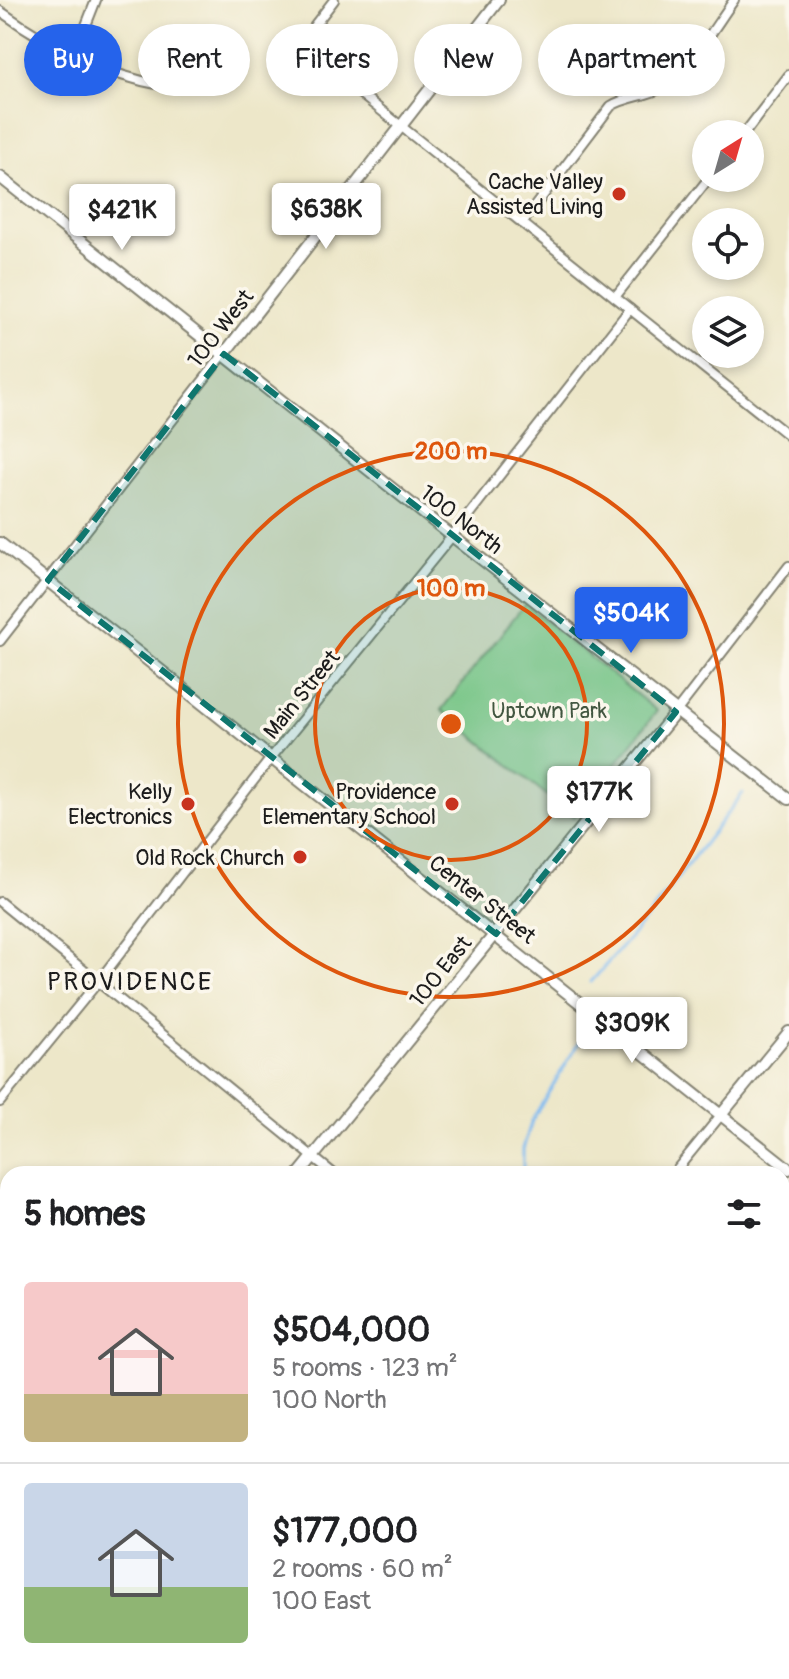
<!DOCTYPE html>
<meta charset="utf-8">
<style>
:root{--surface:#fff;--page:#f6f6f6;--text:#202124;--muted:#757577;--line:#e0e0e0;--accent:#2563eb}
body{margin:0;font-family:Pangolin,sans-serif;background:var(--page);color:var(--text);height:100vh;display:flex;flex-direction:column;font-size:30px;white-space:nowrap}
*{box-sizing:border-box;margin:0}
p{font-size:26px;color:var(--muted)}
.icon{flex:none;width:44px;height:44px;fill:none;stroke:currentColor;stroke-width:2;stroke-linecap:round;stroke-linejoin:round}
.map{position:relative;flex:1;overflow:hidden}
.sheet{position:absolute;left:0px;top:1166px;width:790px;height:514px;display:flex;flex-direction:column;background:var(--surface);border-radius:24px 24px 0 0;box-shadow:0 4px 12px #0003}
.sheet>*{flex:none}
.guide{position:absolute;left:24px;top:24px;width:742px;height:72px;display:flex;gap:16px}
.needle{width:52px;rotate:37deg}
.fabs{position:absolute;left:692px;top:120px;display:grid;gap:16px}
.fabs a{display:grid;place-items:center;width:72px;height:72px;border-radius:50%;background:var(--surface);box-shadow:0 4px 12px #0003;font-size:40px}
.price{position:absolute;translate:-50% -68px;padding:0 18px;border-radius:8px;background:#fff;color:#222;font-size:26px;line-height:52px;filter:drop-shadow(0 2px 4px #0008)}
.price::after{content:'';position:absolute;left:50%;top:48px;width:24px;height:18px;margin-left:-12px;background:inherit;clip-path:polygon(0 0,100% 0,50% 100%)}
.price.selected{background:var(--accent);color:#fff}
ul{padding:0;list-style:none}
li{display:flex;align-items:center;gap:24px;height:200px;padding:0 24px}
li+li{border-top:2px solid var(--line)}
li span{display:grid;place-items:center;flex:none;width:224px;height:160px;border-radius:8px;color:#555}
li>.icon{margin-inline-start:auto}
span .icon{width:96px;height:96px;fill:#fffc;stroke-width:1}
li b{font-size:34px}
h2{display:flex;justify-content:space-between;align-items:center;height:96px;padding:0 24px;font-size:34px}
.pill{padding:0 28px;border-radius:36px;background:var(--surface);box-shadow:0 4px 12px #0003;font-size:28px;line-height:72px}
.pill.selected{background:var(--accent);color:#fff}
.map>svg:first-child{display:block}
</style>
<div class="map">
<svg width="789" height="1679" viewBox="0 0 789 1679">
<defs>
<pattern id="forest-firs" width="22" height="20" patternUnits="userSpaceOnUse" patternTransform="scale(2)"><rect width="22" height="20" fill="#7cbc7e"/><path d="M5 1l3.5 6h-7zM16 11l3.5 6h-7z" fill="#659866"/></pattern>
</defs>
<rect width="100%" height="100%" fill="#fbf7ec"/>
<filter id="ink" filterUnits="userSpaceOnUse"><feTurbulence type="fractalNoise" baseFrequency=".0125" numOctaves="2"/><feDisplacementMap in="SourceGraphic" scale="16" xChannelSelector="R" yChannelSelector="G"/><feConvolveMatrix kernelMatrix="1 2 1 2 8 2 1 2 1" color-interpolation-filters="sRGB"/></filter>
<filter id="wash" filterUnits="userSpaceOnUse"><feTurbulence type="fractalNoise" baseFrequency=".006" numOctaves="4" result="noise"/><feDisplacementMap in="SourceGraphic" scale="32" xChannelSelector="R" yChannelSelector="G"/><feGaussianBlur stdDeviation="1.8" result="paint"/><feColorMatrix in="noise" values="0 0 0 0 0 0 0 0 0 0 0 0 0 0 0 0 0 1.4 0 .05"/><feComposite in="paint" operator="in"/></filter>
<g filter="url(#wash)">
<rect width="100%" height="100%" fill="#ede7c9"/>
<g fill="url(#forest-firs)" stroke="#4c6c4d" stroke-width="2">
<path d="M8,1543V1647L0,1640V1544Z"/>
<path d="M32,1672H127L131,1678L30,1679Z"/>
</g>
<path fill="#9bdd94" stroke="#5c7c58" stroke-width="2" d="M525,604L657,711L574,817L441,710Z"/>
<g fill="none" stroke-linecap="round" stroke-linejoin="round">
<g stroke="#7fbbf1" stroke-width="3">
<path d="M591,982L646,919L743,793"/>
<path d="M523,1174V1149L532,1120L584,1034"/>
<path d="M0,1418L8,1421"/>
</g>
</g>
</g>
<g filter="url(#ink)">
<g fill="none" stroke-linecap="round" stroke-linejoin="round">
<g stroke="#848272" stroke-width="12">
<g id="minor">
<path d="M334,0L304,39L303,48L789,436"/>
<path d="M0,11C48,45 103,75 161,85"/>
<path d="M74,56L96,0"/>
<path d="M744,134L789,75"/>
<path d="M522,223L611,106C627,96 646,97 663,87C690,70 715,26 734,0"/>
<path d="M615,297L709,178"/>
<path d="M0,641L224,354"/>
<path d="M676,712L789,566"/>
<path d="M0,902L334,1174"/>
<path d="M0,1102L98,982L271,758L452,536L630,309"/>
<path d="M673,1174L721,1115"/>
<path d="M0,1282L8,1289"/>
<path d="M782,1484L789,1475"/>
<path d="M267,1679L271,1672"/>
<path d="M623,1679L629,1672"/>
</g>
</g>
<g stroke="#848272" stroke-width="14">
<g id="tertiary">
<path d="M0,177L452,536L789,799"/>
<path d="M224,354L499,0"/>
<path d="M0,543L789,1169"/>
<path d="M721,1115L789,1032"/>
<path d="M299,1174L676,712"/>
<path d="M0,1531L8,1522"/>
</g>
</g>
<use href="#minor" stroke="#fff" stroke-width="8"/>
<use href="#tertiary" stroke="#fff" stroke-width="10"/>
</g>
</g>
<path fill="#0f766e" fill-opacity="0.2" stroke="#0f766e" stroke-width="6" stroke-dasharray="16 10" stroke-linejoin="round" d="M224,354L676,712L496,934L48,580Z"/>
<g fill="none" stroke="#de560d" stroke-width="4">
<circle cx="451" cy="724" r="136"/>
<circle cx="451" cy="724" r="273"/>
</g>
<g fill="#c8321e" stroke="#fbf7ec" stroke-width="3">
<circle cx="619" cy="194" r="8"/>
<circle cx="188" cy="804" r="8"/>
<circle cx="452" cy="804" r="8"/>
<circle cx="300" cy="857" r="8"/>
</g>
<g text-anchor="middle" stroke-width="7" stroke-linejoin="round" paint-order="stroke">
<g font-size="22" fill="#1c1c1c" stroke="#fbf7ec" text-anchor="end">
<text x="603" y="189">Cache Valley<tspan x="603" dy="25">Assisted Living</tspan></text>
<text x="172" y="799">Kelly<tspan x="172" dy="25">Electronics</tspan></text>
<text x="436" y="799">Providence<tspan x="436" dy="25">Elementary School</tspan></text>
<text x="284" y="865">Old Rock Church</text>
</g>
<g font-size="22" fill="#1c1c1c" stroke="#fbf7ec">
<text transform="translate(220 328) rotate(-52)" y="8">100 West</text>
<text transform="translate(462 519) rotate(38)" y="8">100 North</text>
<text transform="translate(301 694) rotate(-51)" y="8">Main Street</text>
<text transform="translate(483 899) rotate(38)" y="8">Center Street</text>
<text transform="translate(440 971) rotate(-51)" y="8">100 East</text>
</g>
<g font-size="22" fill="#425640" stroke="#fbf7ec">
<text x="549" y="718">Uptown Park</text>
</g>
<g font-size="26" letter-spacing="2" fill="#1c1c1c" stroke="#fbf7ec">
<text x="130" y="990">PROVIDENCE</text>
</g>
</g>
<circle cx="451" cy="724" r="12" fill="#de560d" stroke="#fbf7ec" stroke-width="4"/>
<g font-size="24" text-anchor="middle" font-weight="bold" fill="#de560d" stroke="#fbf7ec" stroke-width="7" stroke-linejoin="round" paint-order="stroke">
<text x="451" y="459">200 m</text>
<text x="451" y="596">100 m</text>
</g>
</svg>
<div class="fabs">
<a><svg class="needle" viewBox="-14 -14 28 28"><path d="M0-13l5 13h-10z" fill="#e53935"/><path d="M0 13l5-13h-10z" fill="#757577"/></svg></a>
<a><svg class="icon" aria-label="locate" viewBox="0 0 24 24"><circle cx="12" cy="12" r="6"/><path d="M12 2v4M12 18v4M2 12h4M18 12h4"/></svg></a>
<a><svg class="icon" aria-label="layers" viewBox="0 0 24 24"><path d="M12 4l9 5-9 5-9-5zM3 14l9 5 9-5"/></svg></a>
</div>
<b class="price" style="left:326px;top:251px">$638K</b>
<b class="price" style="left:122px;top:252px">$421K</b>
<b class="price selected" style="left:631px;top:655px">$504K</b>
<b class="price" style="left:599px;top:834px">$177K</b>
<b class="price" style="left:632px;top:1065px">$309K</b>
<div class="guide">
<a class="pill selected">Buy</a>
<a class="pill">Rent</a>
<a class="pill">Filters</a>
<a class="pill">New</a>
<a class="pill">Apartment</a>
</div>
<section class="sheet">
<h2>5 homes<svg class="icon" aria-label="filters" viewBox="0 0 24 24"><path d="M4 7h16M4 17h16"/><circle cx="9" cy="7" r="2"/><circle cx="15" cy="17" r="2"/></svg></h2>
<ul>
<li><span style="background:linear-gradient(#f6c9c9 70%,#c2b280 0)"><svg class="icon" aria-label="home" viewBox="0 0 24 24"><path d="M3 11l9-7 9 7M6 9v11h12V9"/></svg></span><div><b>$504,000</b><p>5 rooms · 123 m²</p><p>100 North</p></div></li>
<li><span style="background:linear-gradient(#c9d6e8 65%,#8fb573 0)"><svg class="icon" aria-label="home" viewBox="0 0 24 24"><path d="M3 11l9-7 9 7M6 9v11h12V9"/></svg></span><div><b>$177,000</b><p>2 rooms · 60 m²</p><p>100 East</p></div></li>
</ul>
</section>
</div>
